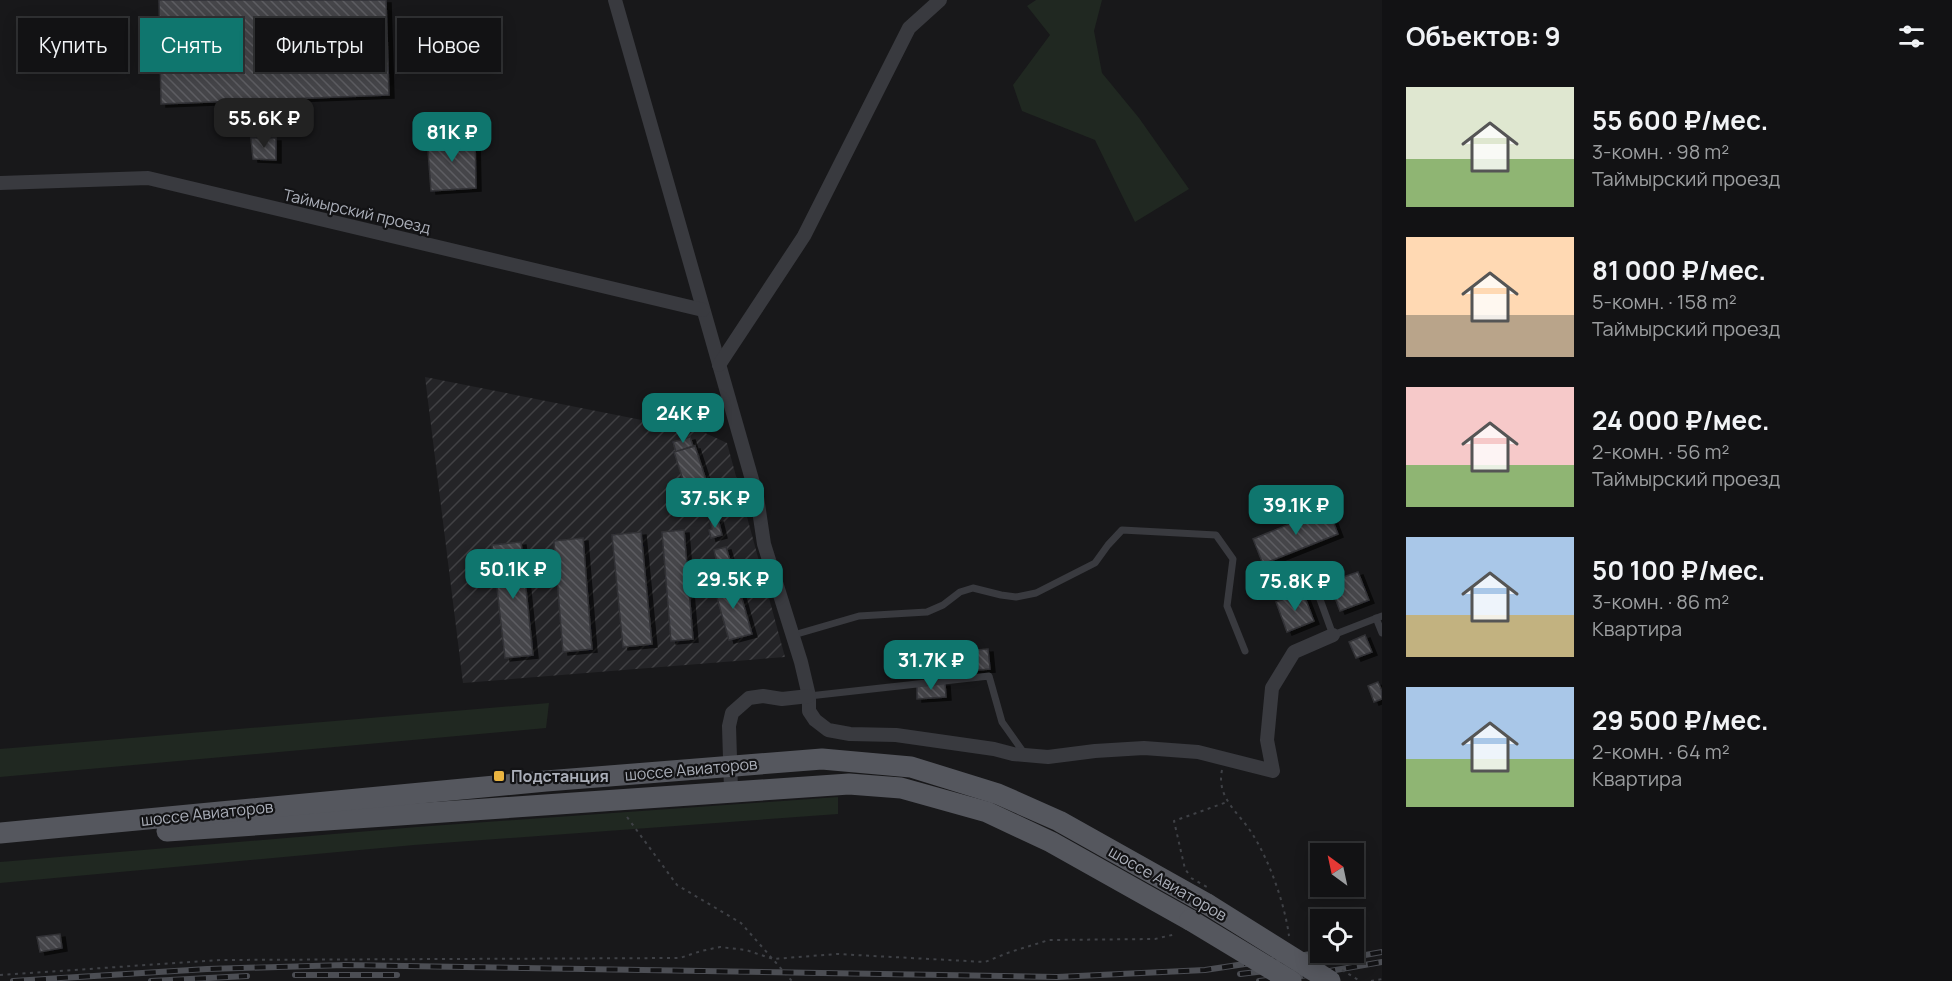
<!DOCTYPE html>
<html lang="ru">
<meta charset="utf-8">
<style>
:root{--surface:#121214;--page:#1b1b1d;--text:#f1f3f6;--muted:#9c9ea0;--line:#313234;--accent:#0f766e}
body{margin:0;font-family:Manrope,sans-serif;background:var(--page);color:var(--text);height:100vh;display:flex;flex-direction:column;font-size:22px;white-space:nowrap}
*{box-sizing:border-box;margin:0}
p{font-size:20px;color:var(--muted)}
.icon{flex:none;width:33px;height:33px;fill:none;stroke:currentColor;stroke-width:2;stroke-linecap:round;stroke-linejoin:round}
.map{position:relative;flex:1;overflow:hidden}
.details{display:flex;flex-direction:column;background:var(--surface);width:570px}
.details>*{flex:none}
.hud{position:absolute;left:18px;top:18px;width:570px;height:54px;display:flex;gap:12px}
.needle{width:39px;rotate:327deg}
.controls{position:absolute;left:1310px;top:843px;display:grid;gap:12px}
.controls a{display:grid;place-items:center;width:54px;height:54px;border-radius:0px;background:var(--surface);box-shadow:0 3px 15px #0003,0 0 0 2px var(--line);font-size:30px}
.price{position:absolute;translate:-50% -51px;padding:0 14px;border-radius:12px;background:var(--accent);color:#fff;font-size:20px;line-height:39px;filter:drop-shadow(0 2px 3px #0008)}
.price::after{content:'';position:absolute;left:50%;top:36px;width:18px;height:14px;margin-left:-9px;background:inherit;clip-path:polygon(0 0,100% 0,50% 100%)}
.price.on{background:#222;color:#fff}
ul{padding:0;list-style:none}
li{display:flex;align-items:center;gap:18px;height:150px;padding:0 24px}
li span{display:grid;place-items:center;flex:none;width:168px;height:120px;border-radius:0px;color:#555}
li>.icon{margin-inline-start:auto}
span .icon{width:72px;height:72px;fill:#fffc;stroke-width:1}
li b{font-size:26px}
h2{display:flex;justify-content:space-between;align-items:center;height:72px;padding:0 24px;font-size:26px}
.pill{padding:0 21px;border-radius:0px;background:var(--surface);box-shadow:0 3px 15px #0003,0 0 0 2px var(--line);font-size:21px;line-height:54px}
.pill.on{background:var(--accent);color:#fff}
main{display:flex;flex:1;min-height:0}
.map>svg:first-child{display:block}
</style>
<main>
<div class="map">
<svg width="1382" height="981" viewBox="0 0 1382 981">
<defs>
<pattern id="industrial-furrows" width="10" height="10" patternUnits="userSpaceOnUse" patternTransform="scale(1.5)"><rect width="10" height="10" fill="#242427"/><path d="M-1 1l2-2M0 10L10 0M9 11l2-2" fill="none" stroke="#414144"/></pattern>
<pattern id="building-back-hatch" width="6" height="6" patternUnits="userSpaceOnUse" patternTransform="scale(1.5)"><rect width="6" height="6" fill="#45454a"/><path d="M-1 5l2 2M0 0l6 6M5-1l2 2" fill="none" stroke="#5d5d62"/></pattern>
<filter id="shadow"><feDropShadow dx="5" dy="3" stdDeviation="0" flood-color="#0009"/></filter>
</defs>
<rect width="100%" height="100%" fill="#18181a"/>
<path fill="url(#industrial-furrows)" d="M425,377L677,427L690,426L727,443L785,657L463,683Z"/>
<g fill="#202821">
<path d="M1036,0H1102L1094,31L1102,73L1139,118L1189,189L1135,222L1095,140L1022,111L1013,85L1050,35L1027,6Z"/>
<path d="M549,703L546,728L0,777V749Z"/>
<path d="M838,797V814L414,845L0,883V862L417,827Z"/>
</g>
<g fill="url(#building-back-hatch)" stroke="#323236" stroke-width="1.5" filter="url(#shadow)">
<path d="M159,0H386L389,95L161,104Z"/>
<path d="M475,136L476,188L431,191L427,137Z"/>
<path d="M251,138H276V160L253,159Z"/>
<path d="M690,437L693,446L676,452L673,442Z"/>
<path d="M695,446L708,486L687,492L674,452Z"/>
<path d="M1328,508L1338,534L1263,564L1253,539Z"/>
<path d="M718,519L722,535L711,538L709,530L712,529L710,521Z"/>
<path d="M684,530L693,639L671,641L662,532Z"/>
<path d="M641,532L652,644L623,647L612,535Z"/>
<path d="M583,538L592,649L563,652L554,541Z"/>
<path d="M521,542L533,655L505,658L492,545Z"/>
<path d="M726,547L732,567L719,571L714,550Z"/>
<path d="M1358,572L1369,600L1340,611L1329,582Z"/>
<path d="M737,581L752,634L729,640L714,587Z"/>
<path d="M1303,592L1314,621L1287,632L1276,602Z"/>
<path d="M1365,635L1372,652L1356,658L1349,642Z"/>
<path d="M988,649L990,669L954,672L952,652Z"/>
<path d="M1378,682L1382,691V699L1374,702L1368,686Z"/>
<path d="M945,683L946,697L917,699V685Z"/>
<path d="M60,934L62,948L40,952L37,937Z"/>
</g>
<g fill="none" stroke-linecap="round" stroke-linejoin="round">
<g stroke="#3f4146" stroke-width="2" stroke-dasharray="3 4.5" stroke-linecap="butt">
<path d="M1222,770C1216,799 1240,813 1253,835C1270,862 1285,905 1289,936"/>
<path d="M627,817L677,885L741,923L792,981"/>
<path d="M1188,873L1185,869L1174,821L1227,802"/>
<path d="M0,975L220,960L680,958L701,951L720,947L746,950L773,959L837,954L985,962L1010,952L1049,940L1155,939L1176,934"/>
<path d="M1371,981L1382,979"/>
</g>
<g stroke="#393a3f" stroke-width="7">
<path d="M1310,572L1333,635L1382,616"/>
<path d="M1376,618L1382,633"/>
<path d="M797,634L859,616L927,612L943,605L960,592L973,588L1001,595L1016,597L1036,593L1095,563L1108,545L1122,530L1216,535L1233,559L1227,606L1245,651"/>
<path d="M809,696L989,676L1002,722L1024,753"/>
</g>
<g stroke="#393a3f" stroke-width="14">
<path d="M615,0L757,497L764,544L801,662L809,696V711L815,720L828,730L850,734L896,735L994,749L1013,754L1048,757L1095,751L1144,748L1198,752L1273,771L1267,740L1272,688L1294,652L1333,635"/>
<path d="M0,183L148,178L703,310"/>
<path d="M719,365L804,236L909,28L940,0"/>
<path d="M731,790L729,726L732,713L749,698L763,696L782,699L809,696"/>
</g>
<g stroke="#55575e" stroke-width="21">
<path d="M167,831L849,784L901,788L987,812L1051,842L1190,920"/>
<path d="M0,833L546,781L822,759L911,767L998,794L1059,821L1207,904"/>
</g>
<g stroke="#4c4e54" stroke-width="6">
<g id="rail">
<path d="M1240,974L1299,967L1382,952"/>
<path d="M295,975H397"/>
<path d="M13,981L207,969L345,965L1057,977L1205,970L1324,952"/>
<path d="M151,981L247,976"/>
<path d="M1259,981L1301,976L1382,962"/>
</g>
</g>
<use href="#rail" stroke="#131315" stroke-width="4" stroke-dasharray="11" stroke-linecap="butt"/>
<g stroke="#3f4146" stroke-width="2" stroke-dasharray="3 4.5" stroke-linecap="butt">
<path d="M1191,878L1207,887"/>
<path d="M1342,970L1360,981"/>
</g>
<g stroke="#55575e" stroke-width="21">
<path d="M1207,904L1330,981"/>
<path d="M1190,920L1291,981"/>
</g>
</g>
<rect fill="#eab440" stroke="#131315" stroke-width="2" x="493" y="770" width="12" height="12" rx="3"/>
<g text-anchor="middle" stroke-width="4.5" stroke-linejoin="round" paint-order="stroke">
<g font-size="16" fill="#abafb9" stroke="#131315">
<text transform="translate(357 211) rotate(13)" y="6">Таймырский проезд</text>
<text transform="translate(691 769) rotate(-5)" y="6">шоссе Авиаторов</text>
<text transform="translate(207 813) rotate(-6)" y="6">шоссе Авиаторов</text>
<text transform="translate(1168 883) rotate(30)" y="6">шоссе Авиаторов</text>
</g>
<g font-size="16" font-weight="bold" fill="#abafb9" stroke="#131315" text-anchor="start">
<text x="511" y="782">Подстанция</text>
</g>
</g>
</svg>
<div class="controls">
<a><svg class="needle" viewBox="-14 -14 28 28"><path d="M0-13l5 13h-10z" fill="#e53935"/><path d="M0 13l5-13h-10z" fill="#9c9ea0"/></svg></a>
<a><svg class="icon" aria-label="locate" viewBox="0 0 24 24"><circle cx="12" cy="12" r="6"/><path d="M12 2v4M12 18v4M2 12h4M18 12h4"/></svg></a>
</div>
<b class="price on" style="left:264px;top:149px">55.6K ₽</b>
<b class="price" style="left:452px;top:163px">81K ₽</b>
<b class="price" style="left:683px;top:444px">24K ₽</b>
<b class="price" style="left:715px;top:529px">37.5K ₽</b>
<b class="price" style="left:1296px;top:536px">39.1K ₽</b>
<b class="price" style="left:513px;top:600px">50.1K ₽</b>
<b class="price" style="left:733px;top:610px">29.5K ₽</b>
<b class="price" style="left:1295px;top:612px">75.8K ₽</b>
<b class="price" style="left:931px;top:691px">31.7K ₽</b>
<div class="hud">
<a class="pill">Купить</a>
<a class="pill on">Снять</a>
<a class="pill">Фильтры</a>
<a class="pill">Новое</a>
</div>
</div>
<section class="details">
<h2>Объектов: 9<svg class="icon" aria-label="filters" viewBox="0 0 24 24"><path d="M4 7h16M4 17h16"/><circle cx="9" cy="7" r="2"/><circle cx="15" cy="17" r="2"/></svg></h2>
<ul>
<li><span style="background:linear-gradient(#dfe7d0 60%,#8fb573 0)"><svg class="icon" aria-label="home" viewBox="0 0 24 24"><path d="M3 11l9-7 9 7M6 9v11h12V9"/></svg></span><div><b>55 600 ₽/мес.</b><p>3-комн. · 98 m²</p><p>Таймырский проезд</p></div></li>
<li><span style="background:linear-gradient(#ffd9b3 65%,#b9a48a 0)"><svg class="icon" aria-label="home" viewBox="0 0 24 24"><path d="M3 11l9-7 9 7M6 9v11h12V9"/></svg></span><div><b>81 000 ₽/мес.</b><p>5-комн. · 158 m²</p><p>Таймырский проезд</p></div></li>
<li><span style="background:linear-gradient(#f6c9c9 65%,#8fb573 0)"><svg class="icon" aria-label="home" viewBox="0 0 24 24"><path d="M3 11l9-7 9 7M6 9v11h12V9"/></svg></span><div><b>24 000 ₽/мес.</b><p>2-комн. · 56 m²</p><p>Таймырский проезд</p></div></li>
<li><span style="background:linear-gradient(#a9c7e8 65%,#c2b280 0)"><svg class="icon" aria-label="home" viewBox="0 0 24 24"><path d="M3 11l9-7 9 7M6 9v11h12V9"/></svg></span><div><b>50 100 ₽/мес.</b><p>3-комн. · 86 m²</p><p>Квартира</p></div></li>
<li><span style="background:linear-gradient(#a9c7e8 60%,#8fb573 0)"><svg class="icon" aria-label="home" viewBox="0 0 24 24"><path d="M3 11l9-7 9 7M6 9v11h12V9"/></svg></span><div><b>29 500 ₽/мес.</b><p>2-комн. · 64 m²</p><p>Квартира</p></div></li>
</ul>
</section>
</main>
